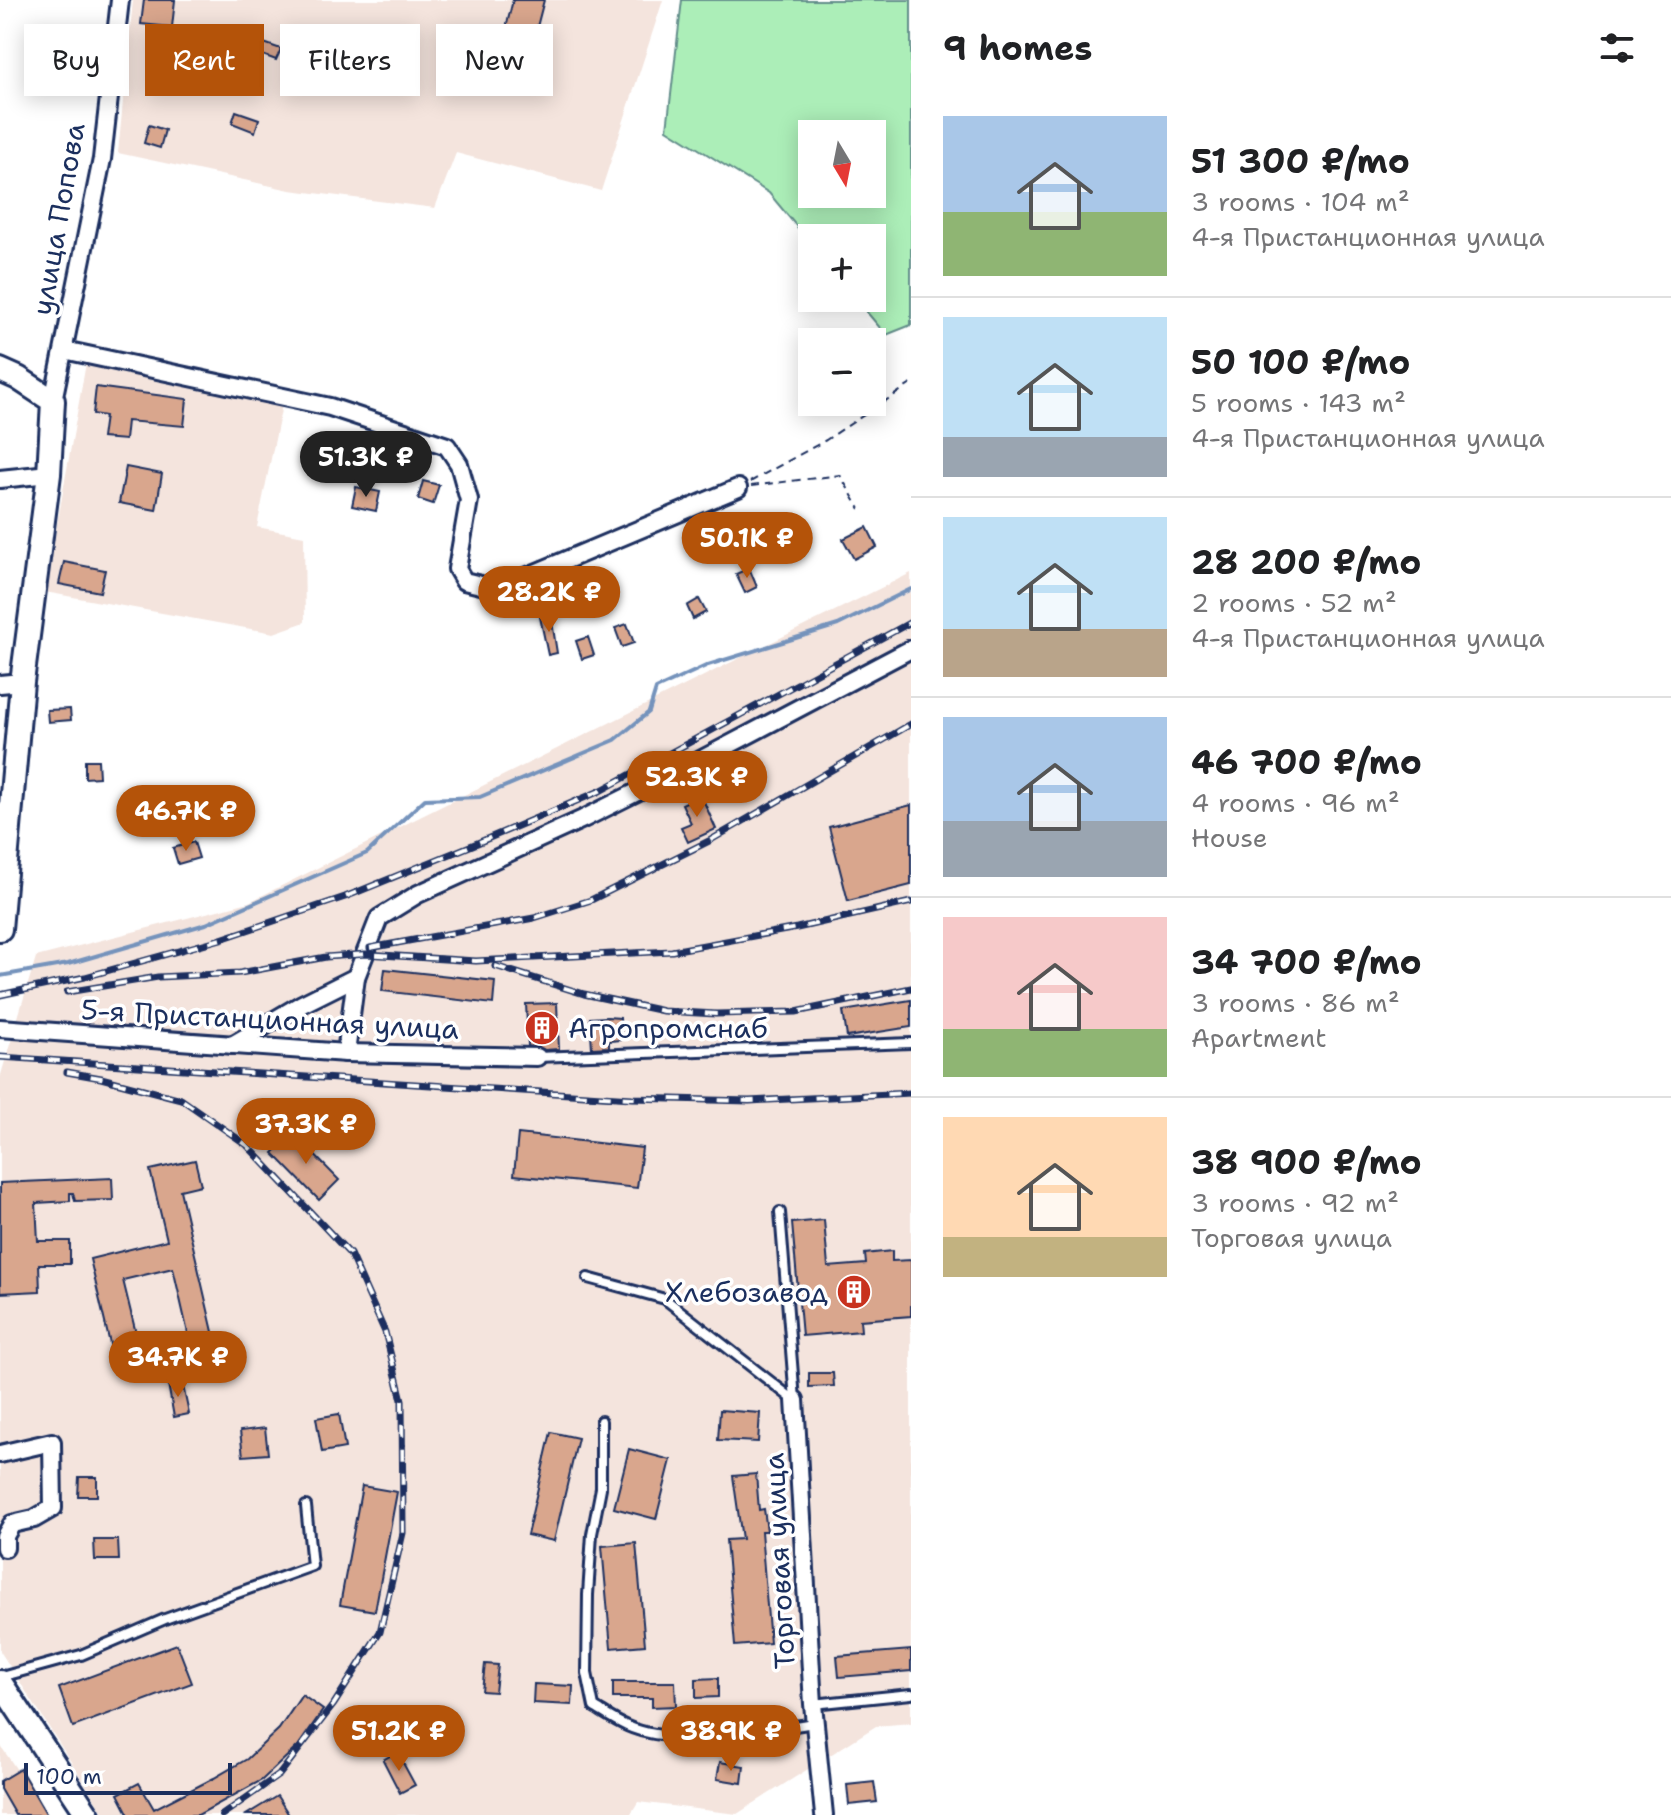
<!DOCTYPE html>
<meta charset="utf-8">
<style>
:root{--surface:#fff;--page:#f2f2f2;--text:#202124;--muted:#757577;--line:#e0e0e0;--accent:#b45309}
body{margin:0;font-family:"Shantell Sans",sans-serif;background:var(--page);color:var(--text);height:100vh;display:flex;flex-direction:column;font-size:30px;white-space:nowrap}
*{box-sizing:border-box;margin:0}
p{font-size:26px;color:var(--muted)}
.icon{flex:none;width:44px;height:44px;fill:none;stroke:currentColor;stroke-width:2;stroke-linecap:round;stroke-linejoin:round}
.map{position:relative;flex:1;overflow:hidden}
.details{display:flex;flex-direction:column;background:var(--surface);width:760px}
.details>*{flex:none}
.top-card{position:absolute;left:24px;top:24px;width:760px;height:72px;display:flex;gap:16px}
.needle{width:52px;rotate:170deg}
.tools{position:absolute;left:798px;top:120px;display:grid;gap:16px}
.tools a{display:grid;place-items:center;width:88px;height:88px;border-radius:0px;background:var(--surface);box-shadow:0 4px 20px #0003;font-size:40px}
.scale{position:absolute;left:24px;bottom:20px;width:208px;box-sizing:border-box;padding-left:8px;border:4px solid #1b2f5e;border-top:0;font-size:22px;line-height:28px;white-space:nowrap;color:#1b2f5e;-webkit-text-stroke:6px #fff;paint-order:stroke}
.price{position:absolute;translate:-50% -68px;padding:0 18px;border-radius:28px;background:var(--accent);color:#fff;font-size:26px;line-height:52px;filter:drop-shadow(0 2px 4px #0008)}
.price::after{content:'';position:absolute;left:50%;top:48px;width:24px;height:18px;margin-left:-12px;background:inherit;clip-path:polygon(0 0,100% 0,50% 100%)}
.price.on{background:#222;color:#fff}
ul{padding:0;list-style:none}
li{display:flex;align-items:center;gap:24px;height:200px;padding:0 32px}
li+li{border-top:2px solid var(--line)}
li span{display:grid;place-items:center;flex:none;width:224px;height:160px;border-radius:0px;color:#555}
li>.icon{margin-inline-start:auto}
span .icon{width:96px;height:96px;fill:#fffc;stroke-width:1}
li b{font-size:34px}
h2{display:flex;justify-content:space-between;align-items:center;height:96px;padding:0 32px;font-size:34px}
.tag{padding:0 28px;border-radius:0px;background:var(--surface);box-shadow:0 4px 20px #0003;font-size:28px;line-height:72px}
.tag.on{background:var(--accent);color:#fff}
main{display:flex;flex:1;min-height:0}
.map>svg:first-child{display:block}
</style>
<main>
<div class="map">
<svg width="911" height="1815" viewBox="0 0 911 1815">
<rect width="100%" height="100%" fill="#fff"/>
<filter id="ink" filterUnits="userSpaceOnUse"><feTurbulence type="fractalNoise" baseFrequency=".0125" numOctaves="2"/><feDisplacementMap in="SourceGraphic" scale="16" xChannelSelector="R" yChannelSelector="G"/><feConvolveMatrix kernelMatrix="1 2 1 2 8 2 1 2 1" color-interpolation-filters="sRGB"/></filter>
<g filter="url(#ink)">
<g fill="#f4e4dd">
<path d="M133,0H663L601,191L456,153L435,208L290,190L118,153Z"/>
<path d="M86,363L282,405L257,527L304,536L305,622L274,633L45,592Z"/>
<path d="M911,573V1723L876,1726L737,1814L638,1802L630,1815H105L0,1651V1078L36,957L249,902Z"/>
<path d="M0,1745L15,1767L46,1815H0Z"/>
</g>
<path fill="#aceeb8" stroke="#648e8b" stroke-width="2" fill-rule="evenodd" d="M682,0H911V325L886,335L855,298H872V238H812V245L769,193L667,129ZM812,134H872V194H812Z"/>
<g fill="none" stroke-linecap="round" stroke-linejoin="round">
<path stroke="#7593bc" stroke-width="4" d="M0,976L68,964L206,924L367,853L425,799L480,797L615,740L649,712L656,689L708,665L838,625L911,589"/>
</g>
<g fill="#d9a68d" stroke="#1b2f5e" stroke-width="2">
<path d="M144,0H175L172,27L141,24Z"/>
<path d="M513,0H544L527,65L499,56Z"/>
<path d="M261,42L281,49L276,60L257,53Z"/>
<path d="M195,60L218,69L212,85L188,76Z"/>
<path d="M236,111L259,119L255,132L232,123Z"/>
<path d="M149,125L165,130L160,148L144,143Z"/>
<path d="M96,387L187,399L184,426L127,421L125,440L102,438L105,416L93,414Z"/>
<path d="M126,467L162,474L156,510L119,503Z"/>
<path d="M423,481L439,485L433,504L418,499Z"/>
<path d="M356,487L380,492L376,511L352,506Z"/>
<path d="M867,527L877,547L854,559L843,539Z"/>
<path d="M64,562L105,570L100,592L59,584Z"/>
<path d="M749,568L757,587L745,593L736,574Z"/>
<path d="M699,599L706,612L693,619L687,606Z"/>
<path d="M551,615L557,653L548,655L540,617Z"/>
<path d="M627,624L634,643L622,647L615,628Z"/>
<path d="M588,637L594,655L582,659L576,641Z"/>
<path d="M70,709L71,720L48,722L47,710Z"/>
<path d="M85,760H98L99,777L85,778Z"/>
<path d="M173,791L183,816L156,826L147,802Z"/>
<path d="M701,795L716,829L688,842L681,827L691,823L682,804Z"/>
<path d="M911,805V885L848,901L829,827Z"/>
<path d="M194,842L199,858L178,864L173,848Z"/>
<path d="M385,969L495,981L493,1004L382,991Z"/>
<path d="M911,1000V1027L847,1037L843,1011Z"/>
<path d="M557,1003L559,1049L545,1050L528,1046L526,1004Z"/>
<path d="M607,1017L620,1018L621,1040L609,1041V1047L592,1048L590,1018Z"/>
<path d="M293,1133L339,1180L319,1200L273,1153Z"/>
<path d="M518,1134L642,1148L637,1188L514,1175Z"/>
<path d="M195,1160L201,1185L180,1190L214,1336L190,1342L173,1268L123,1280L141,1354L114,1361L90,1259L167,1240L150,1170Z"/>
<path d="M112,1178L113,1200L75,1201L73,1193H70V1201L36,1203L38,1241H70V1264H39L40,1291L0,1293V1183Z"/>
<path d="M824,1220L828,1267L866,1264L865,1254L892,1251V1261L911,1260V1316L860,1320L861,1331L802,1336L792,1223Z"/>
<path d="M809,1373H833L834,1386L809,1387Z"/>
<path d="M182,1381L189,1414L174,1417L168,1384Z"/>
<path d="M720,1410L760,1413L758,1442L718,1440Z"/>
<path d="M339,1414L345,1448L322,1452L316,1418Z"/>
<path d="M265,1428L268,1454L243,1456L240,1431Z"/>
<path d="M551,1432L578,1438L554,1541L527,1535Z"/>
<path d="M629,1449L671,1460L656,1519L614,1508Z"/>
<path d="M756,1474L759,1510L764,1509L767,1531H761L770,1643L735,1646L726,1540L742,1539L733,1476Z"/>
<path d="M79,1477H97V1496H78Z"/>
<path d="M362,1486L397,1492L375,1611L340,1605Z"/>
<path d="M94,1540H118L119,1560H95Z"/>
<path d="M636,1543L645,1645L611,1648L602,1546Z"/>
<path d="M177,1644L192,1683L73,1727L59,1688Z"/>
<path d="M911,1650V1671L839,1677L837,1656Z"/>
<path d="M485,1664L498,1665L495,1692L482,1691Z"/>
<path d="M718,1678V1697L696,1698V1679Z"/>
<path d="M613,1682H675L676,1706L652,1707V1698H613Z"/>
<path d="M534,1684L573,1686L572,1705L533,1703Z"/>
<path d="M302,1695L323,1710L298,1746L262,1780L198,1815H129L118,1794L139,1783L154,1809L214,1778L247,1759L279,1729Z"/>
<path d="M397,1752L415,1785L400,1793L383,1760Z"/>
<path d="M720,1762L744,1766L742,1783L717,1779Z"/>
<path d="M20,1769L47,1815H15L0,1789V1781Z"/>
<path d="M874,1782L877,1802L849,1805L847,1785Z"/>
<path d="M277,1796L289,1815H246Z"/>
</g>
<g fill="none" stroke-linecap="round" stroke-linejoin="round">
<g stroke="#1b2f5e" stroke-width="14">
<g id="lane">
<path d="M537,1057L911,1043"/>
<path d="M780,1212L795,1400"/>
<path d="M588,1278L665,1299L794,1400"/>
<path d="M601,1421V1488L592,1534L588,1595L587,1673L594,1707C604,1713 615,1721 627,1726C676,1748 762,1731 814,1723"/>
<path d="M1,1677L81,1655L165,1619L312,1566L306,1506"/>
<path d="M813,1704L911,1694"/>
</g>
</g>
<g stroke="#1b2f5e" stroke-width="22">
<g id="street">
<path d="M64,350L330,407L447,446L459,464L469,500L457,569L464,581L489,587L514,582L738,488"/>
<path d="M53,401L102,159L120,0"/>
<path d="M0,479L49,474"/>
<path d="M0,684L22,682"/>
<path d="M0,1028L346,1053L537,1057"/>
<path d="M232,1045L302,1004L356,977"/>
<path d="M346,1053L356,977L379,918L418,894L583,819L687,767L911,649"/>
<path d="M795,1400L813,1704L824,1815"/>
<path d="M0,1454L52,1442L53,1508L34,1519L12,1524L5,1536V1548"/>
</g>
</g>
<g stroke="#1b2f5e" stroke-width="28">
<g id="secondary">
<path d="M0,370L18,378L53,401L49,474L22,682L0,929"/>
<path d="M0,1682L88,1815"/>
</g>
</g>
<g stroke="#1b2f5e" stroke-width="2" stroke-dasharray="8 6" stroke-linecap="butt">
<path d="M750,482L826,440L911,384"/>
<path d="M751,486L840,475L860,509"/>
</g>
<use href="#lane" stroke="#fff" stroke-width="8"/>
<use href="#street" stroke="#fff" stroke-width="16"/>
<use href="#secondary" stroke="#fff" stroke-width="22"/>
<g stroke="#1b2f5e" stroke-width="7">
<g id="rail">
<path d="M370,948L534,918L591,900L709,841L911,724"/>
<path d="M495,966L584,994L663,1011L716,1014L796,1012L911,988"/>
<path d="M67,992L158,977L240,973L326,957L366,954L476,961L672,951L797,928L911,902"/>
<path d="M0,995L85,977L221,939L345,897L475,844L600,791L911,622"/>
<path d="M0,1057L632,1098L749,1101L911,1093"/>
<path d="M67,1072L101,1078L181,1099L247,1145L350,1254L385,1332L402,1400L403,1533L380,1632L334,1704L279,1775L222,1815"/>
</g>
</g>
<use href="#rail" stroke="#fff" stroke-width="4" stroke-dasharray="12" stroke-linecap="butt"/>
</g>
</g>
<defs>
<g id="building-disc" transform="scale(1.8)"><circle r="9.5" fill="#c8321e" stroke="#fff"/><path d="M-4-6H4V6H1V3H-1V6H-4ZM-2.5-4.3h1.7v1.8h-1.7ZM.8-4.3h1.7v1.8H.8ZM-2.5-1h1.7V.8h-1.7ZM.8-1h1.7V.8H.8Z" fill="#fff"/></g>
</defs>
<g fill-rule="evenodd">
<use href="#building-disc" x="542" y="1028"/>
<use href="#building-disc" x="854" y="1292"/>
</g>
<g text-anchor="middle" stroke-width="7" stroke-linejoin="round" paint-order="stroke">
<g font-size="28" fill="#1b2f5e" stroke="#fff">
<text transform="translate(58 219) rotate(-80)" y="10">улица Попова</text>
<text transform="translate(270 1019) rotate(3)" y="10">5-я Пристанционная улица</text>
<text transform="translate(779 1561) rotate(-93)" y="10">Торговая улица</text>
</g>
<g font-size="28" fill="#1b2f5e" stroke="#fff" text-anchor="start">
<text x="568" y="1038">Агропромснаб</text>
<text x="828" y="1302" text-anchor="end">Хлебозавод</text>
</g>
</g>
</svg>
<div class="tools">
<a><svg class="needle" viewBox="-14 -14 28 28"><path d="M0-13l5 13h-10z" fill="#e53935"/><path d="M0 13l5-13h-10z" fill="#757577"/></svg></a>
<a>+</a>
<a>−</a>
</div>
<div class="scale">100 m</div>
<b class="price on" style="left:366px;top:499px">51.3K ₽</b>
<b class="price" style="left:747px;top:580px">50.1K ₽</b>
<b class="price" style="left:549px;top:634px">28.2K ₽</b>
<b class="price" style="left:697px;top:819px">52.3K ₽</b>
<b class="price" style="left:186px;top:853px">46.7K ₽</b>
<b class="price" style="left:306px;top:1166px">37.3K ₽</b>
<b class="price" style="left:178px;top:1399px">34.7K ₽</b>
<b class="price" style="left:399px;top:1773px">51.2K ₽</b>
<b class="price" style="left:731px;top:1773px">38.9K ₽</b>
<div class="top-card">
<a class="tag">Buy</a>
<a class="tag on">Rent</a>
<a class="tag">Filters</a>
<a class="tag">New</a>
</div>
</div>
<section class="details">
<h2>9 homes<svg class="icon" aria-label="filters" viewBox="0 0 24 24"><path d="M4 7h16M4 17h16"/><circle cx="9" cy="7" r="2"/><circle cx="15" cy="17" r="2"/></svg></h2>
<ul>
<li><span style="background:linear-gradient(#a9c7e8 60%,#8fb573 0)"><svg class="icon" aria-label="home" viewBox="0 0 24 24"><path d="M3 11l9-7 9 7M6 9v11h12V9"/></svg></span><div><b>51 300 ₽/mo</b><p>3 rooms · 104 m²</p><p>4-я Пристанционная улица</p></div></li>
<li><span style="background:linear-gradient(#bfe0f5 75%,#9aa5b1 0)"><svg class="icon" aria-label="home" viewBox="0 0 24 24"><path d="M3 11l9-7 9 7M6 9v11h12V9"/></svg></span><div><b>50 100 ₽/mo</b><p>5 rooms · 143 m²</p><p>4-я Пристанционная улица</p></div></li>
<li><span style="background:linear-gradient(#bfe0f5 70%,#b9a48a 0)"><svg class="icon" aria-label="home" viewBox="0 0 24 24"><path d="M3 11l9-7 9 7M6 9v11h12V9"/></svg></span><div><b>28 200 ₽/mo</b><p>2 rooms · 52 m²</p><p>4-я Пристанционная улица</p></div></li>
<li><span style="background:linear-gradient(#a9c7e8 65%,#9aa5b1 0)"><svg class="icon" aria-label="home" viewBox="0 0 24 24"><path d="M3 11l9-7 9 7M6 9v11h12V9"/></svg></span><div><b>46 700 ₽/mo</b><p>4 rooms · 96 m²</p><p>House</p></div></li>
<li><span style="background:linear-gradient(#f6c9c9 70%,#8fb573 0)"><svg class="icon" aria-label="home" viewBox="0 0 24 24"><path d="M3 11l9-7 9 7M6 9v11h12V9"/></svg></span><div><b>34 700 ₽/mo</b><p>3 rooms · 86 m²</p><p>Apartment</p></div></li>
<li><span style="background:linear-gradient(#ffd9b3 75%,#c2b280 0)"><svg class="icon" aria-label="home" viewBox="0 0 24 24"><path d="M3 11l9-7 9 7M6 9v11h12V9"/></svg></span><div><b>38 900 ₽/mo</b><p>3 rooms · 92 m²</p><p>Торговая улица</p></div></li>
</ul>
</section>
</main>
